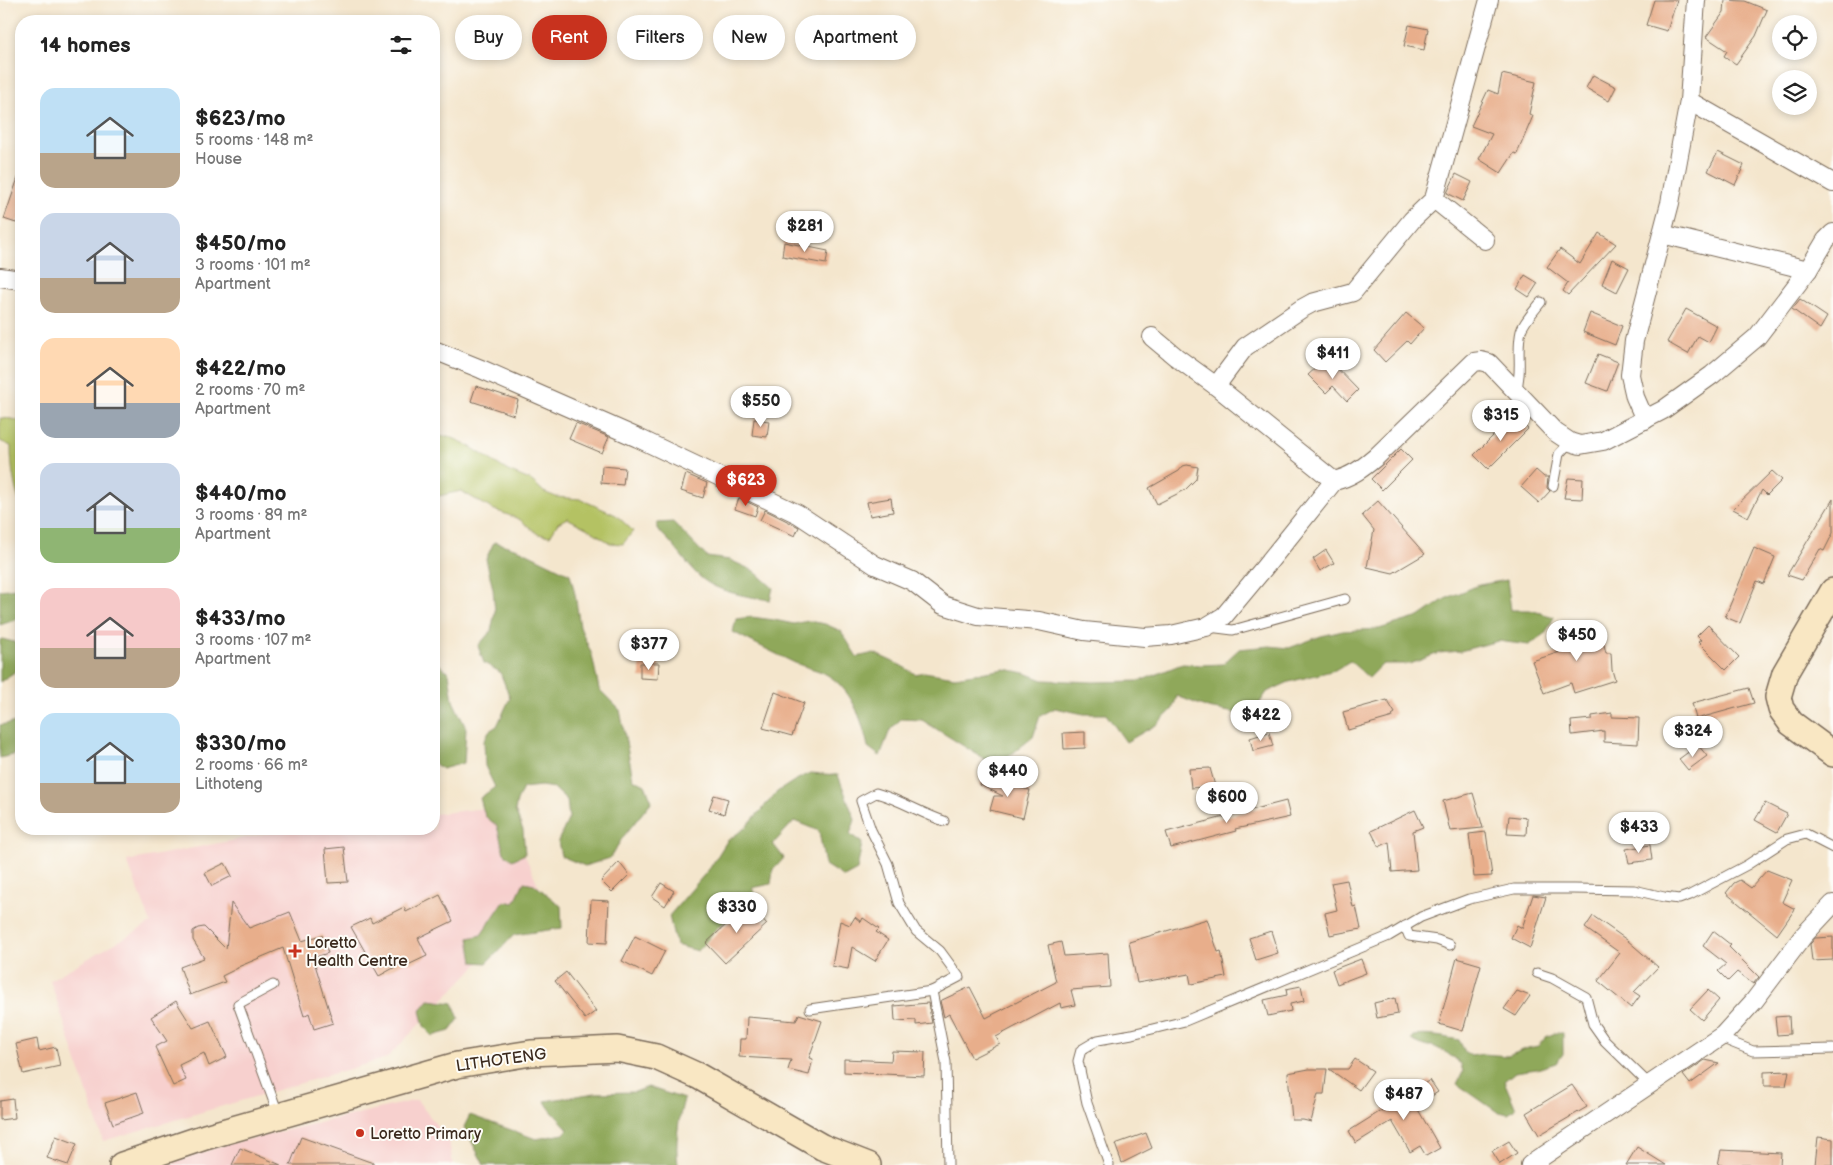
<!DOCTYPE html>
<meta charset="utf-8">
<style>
:root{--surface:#fff;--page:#f6f6f6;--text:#222;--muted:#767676;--accent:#c8321e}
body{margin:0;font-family:"Balsamiq Sans",sans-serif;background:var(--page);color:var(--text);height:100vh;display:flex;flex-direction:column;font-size:19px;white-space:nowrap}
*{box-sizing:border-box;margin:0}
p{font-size:16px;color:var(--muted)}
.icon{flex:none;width:28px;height:28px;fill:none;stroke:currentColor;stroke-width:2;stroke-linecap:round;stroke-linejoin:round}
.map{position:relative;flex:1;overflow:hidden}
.details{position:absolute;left:15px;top:15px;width:425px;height:820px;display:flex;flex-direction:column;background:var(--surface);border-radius:20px;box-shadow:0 2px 8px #0003}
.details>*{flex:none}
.hud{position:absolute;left:455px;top:15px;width:475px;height:45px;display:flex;gap:10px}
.fabs{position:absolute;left:1772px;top:15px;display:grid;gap:10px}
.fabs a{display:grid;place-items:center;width:45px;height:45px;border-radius:50%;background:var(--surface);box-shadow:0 2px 8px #0003;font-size:25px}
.price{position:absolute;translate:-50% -42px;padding:0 11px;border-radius:18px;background:#fff;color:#222;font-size:16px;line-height:32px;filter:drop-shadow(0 1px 2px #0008)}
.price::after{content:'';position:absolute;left:50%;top:30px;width:15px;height:11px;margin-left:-8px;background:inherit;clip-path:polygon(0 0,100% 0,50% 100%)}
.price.selected{background:var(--accent);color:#fff}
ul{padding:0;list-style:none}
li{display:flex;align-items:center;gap:15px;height:125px;padding:0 25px}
li span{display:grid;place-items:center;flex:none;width:140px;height:100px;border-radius:15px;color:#555}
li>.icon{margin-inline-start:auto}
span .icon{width:60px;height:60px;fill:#fffc;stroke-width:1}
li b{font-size:21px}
h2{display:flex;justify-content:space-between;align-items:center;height:60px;padding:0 25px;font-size:21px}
.tag{padding:0 18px;border-radius:22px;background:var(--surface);box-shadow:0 2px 8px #0003;font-size:18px;line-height:45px}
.tag.selected{background:var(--accent);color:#fff}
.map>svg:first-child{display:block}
</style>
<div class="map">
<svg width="1833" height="1165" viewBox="0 0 1833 1165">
<rect width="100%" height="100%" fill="#fdfcf7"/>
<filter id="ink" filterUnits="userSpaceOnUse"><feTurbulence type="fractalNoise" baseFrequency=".02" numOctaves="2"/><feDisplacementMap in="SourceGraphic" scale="10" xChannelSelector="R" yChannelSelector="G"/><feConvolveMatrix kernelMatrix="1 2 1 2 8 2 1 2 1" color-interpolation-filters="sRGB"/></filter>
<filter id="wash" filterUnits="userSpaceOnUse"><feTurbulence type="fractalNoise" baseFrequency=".0096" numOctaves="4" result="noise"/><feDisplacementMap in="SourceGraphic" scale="20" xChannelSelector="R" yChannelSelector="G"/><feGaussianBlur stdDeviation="1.12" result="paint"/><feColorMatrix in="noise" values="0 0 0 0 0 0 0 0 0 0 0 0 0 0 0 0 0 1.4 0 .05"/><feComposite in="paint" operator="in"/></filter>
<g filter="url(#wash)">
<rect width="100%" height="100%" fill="#f4e6cd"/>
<g fill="#f7d0ce">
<path d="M503,806L543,896L387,1058L103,1141L50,980L151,923L127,861L290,829H434V814Z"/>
<path d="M417,1100L449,1141L453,1165H168L224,1145Z"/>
</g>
<g fill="#b4c264" stroke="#787641">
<path d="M0,418L12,419L21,421V506C14,487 11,467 11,446L0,441Z"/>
<path d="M448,436L466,444L508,471L532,481L544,492L556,497L580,499L616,515L633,531L623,544L610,543L590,530L567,518L558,523L550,536L538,534L519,519L492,509L461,491L434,497V437Z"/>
</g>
<g fill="#8fa85a" stroke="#65693c">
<path d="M673,522L707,557L730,560L754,571L773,588L770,600C744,596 712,592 694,571C681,557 672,541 657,530V523Z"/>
<path d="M494,542L521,550L570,574L575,594L580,627L592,655L599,689L620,710L633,779L645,785L652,801L623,837L610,858L585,866L561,856L558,841L569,818L567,800L554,788L541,786L523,788L517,801L515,811L523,830L525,854L512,860L504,853L497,826L485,816L480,798L495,787L485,766L484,741L489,731L497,726L510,698L500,672L484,663L478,646L491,631L495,612L493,589L486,559Z"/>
<path d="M1507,580L1511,610H1530L1554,617L1545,634L1529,645L1498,641L1460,651L1439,653L1410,664H1383L1369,678L1350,661L1335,670L1289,682L1267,692L1251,716L1208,708L1177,696L1172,710L1156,725L1126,742L1106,714H1084L1055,708L1040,716L1033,737L1003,761L986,760L922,720L901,719L890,730L880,756L868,747C862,719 852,688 824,673C815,669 805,667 795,663C774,653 754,643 733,632L736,619L751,617L774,620L794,624L808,621L825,624L841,631L857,657L874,653L902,666L915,674L924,672L955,677L1005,669L1025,673L1043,680L1093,682L1140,681L1182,664L1201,665L1223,664L1239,649L1269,646L1289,648L1321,636L1343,631L1379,629L1419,617L1445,599L1479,585Z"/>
<path d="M16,588L21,591V613L15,620L0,625V590Z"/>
<path d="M2,639L14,642L21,653L16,671L0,682V640Z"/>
<path d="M434,663L439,664L449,673L453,701L466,728L464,763L442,769L434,763Z"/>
<path d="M21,718V753L0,758V725L17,722Z"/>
<path d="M810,773L838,775L855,820L850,834L862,843L857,870L844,877L825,865L819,831L794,821L773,844L784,858L773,870L771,884L752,888L756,896L716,929L698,951L676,945L669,916L710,868L727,841L745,828L777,792L794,781Z"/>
<path d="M524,882L534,884L561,906L562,928L514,935L487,963L473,962L469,938L481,935L504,901L514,903Z"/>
<path d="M429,1000L453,1003L459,1019L450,1031L432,1036L424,1026L420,1011Z"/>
<path d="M1555,1033H1563V1054L1556,1063L1537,1069L1515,1072L1504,1081L1516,1109L1508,1114L1496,1111L1457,1084L1463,1072L1461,1064L1447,1053L1433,1046H1424L1411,1040L1414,1036C1429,1034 1443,1037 1459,1040L1465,1052L1471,1056L1483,1054L1508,1056L1528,1048L1538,1046L1546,1037Z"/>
<path d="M648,1087L684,1099C678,1121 675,1143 678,1165H484L464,1127L470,1115L536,1139L564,1134L568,1129C560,1119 550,1112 545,1101L595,1093L635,1092Z"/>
</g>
<g id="blocks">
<g fill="#e8ae8b">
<path d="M1654,0H1677L1667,31L1646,25Z"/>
<path d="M1725,0L1745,1L1767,10L1756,36L1736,64L1724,56L1727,51L1706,37L1724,12Z"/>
<path d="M1409,25L1428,29L1424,50L1404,46Z"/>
<path d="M1502,74L1536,82L1529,114L1533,116L1517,154L1514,153L1501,173L1479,159L1492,134L1471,126L1488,90L1498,94Z"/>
<path d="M1593,75L1616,87L1609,101L1586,88Z"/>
<path d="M1718,152L1744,165L1735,185L1708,171Z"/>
<path d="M1456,174L1472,182L1463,201L1447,193Z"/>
<path d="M19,175L21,176V217L16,223L4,219Z"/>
<path d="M1599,233L1616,244L1568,295L1563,291L1568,283L1547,267L1560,249L1580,264Z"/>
<path d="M784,242L828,251L826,264L782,256Z"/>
<path d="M1612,259L1629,268L1617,292L1602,284Z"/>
<path d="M1525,275L1538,283L1529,297L1517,289Z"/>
<path d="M1800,299L1827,317L1820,329L1792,309Z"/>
<path d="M1686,309L1717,326L1709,342L1698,336L1688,354L1667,342Z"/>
<path d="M1406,313L1424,328L1410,344L1407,341L1385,362L1374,350Z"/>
<path d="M1590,313L1622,326L1615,345L1583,332Z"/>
<path d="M1598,354L1618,362L1607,391L1586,383Z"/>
<path d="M1327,358L1358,390L1347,401L1333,386L1326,393L1308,375Z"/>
<path d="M476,386L518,400L514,415L471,401Z"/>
<path d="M1514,415L1528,429L1488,469L1474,455Z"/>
<path d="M754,419L769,421L767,437L752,435Z"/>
<path d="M576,423L609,437L602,453L569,439Z"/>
<path d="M1401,449L1412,460L1382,490L1371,479Z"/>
<path d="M1187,465L1198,467L1196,479L1185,490L1157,504L1149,488L1179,471L1183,466Z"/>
<path d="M602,466L625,468L623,485L601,483Z"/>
<path d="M1536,470L1544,477H1548L1547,488L1550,491L1539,503L1521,487Z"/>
<path d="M1772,471L1782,480L1767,495L1762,490L1748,517L1733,509Z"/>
<path d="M686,474L707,483L703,498L681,491Z"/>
<path d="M1568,478L1583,479L1582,499L1564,498Z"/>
<path d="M739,498L758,507L755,516L735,509Z"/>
<path d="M891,498L893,512L870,516L867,502Z"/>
<path d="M1833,499V533L1824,551L1820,549L1802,580L1787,575Z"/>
<path d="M1378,501L1425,554L1393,573L1367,567L1374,530L1362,515Z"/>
<path d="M765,510L799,527L795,536L760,520Z"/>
<path d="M1754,548L1775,557L1764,584L1757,581L1740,623L1725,617Z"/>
<path d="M1326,550L1334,563L1320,571L1313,559Z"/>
<path d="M1599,624L1606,653H1611L1612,670L1615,680L1574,693L1571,683L1544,693L1532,661L1566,650L1561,628L1574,625L1575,630Z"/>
<path d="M1708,625L1739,657L1726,670L1698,642L1701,640L1697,636Z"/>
<path d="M640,663H659L658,679L640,678Z"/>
<path d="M1749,688L1754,703L1696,719L1692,703Z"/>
<path d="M775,692L804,703L792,736L763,728Z"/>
<path d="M1387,700L1395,713L1392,715L1393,717L1348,730L1343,712Z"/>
<path d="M1612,713V717L1639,718L1638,744L1604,742V731L1572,735L1571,721L1592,719V716Z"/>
<path d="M1085,732V748L1064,749L1063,733Z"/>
<path d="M1269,732L1273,746L1253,751L1250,738Z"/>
<path d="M1698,745L1707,756L1688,770L1679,759Z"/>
<path d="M1210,768L1215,786L1191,788L1189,769Z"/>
<path d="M982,779L1030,790L1023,818L990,810L994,796H1003L980,785Z"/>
<path d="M1473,793L1483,828L1450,831L1443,801Z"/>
<path d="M714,795L728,799L724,814L709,809Z"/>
<path d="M1286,801L1290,817L1235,829L1236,831L1171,848L1166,832Z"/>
<path d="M1765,803L1787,814L1777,832L1755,820Z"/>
<path d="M1415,810L1423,827L1413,831L1417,870L1392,872L1389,842L1379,847L1371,831Z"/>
<path d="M1509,816L1527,818L1526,835L1507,834Z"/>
<path d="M1486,832L1492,876L1474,877L1469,834Z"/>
<path d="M1650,845L1652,860L1629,863L1626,849Z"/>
<path d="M344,847L348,882L328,883L325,849Z"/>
<path d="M619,862L629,875L612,892L601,881Z"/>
<path d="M225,863L232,876L212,886L205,873Z"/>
<path d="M1767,870L1792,880L1782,902L1795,909L1777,935L1726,893L1734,883L1740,880L1751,888Z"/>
<path d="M1347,880L1353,907L1356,906L1361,929L1330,935L1325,913L1337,910L1331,883Z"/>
<path d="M661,883L674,891L665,906L652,897Z"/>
<path d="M440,895L453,921L418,938L427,956L410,964L408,960L379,976L351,927L370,918L372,923L404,907L406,912Z"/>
<path d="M1533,895L1546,897L1530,948L1511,938L1517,925L1522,928Z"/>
<path d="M591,900L609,901L607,943L589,942Z"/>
<path d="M231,903L249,928L290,912L302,941L322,935L328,953L313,958L333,1023L314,1029L309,1013L304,1016L283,948L238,967V968L222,976L225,982L190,995L180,967L204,958L193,940V931L198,928L204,927L226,949Z"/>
<path d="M749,904L767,924L725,963L706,943Z"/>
<path d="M1593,916L1627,940L1658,967L1634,992L1640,996L1631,1008L1598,981L1620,953L1585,928Z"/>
<path d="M855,917L861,922L863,918L879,929L876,932L888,940L875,961L852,947L848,969L832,966L840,921L850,925Z"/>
<path d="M1207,919L1218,952L1221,951L1226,977L1191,984L1189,974L1137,983L1129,942Z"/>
<path d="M1271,931L1278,953L1256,960L1249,938Z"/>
<path d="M1713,931L1731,945L1729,947L1759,977L1753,984L1737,972L1728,981L1718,971L1726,964L1703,946Z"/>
<path d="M635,936L665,951L652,976L622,961Z"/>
<path d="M1833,937V960L1812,961L1810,944L1812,942L1815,938Z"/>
<path d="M1061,942L1064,956L1108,953L1110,987L1071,990L1075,1005L1061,1008L1060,1003L996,1037L1000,1044L972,1058L949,1014L944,1017L940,1001L970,987L986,1018L1056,982L1048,945Z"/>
<path d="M1457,958L1481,965L1463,1031L1439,1024Z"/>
<path d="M1361,959L1366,973L1337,984L1332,970Z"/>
<path d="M566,972L596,1011L585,1019L555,981Z"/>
<path d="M1301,986L1304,1001L1290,1004L1291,1011L1268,1016L1264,1000L1287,995L1286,989Z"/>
<path d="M1708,990L1719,1000L1702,1020L1690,1009Z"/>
<path d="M1517,991L1530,996L1516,1016L1504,1009Z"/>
<path d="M1395,998L1398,1014L1377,1018L1374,1003Z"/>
<path d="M176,1001L193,1028L210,1021L227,1057L209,1066L204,1053L179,1065L186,1080L173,1086L155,1047L167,1041L151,1017Z"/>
<path d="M928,1003L932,1023L916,1025V1020L895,1021L894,1006Z"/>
<path d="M799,1014L822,1021L809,1058L813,1059L809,1075L788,1070L791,1060L739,1057L740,1039H746L747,1017L796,1021Z"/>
<path d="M1789,1016L1790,1034L1777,1035L1775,1017Z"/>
<path d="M37,1039L39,1051L56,1047L60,1066L23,1074L16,1044Z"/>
<path d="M892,1051L925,1052L924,1076L844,1072V1059L891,1061Z"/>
<path d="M1355,1059L1373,1071L1359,1090L1329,1069H1348Z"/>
<path d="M1705,1060L1719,1063L1690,1084L1683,1075Z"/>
<path d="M1309,1069H1327L1324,1094H1318L1311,1122L1303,1120H1292L1288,1073Z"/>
<path d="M1789,1071L1786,1086H1764V1072Z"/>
<path d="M1430,1080L1438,1092L1416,1106L1440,1148L1426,1156L1420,1146L1410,1152L1392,1121L1356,1143L1349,1131Z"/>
<path d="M1572,1085L1587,1107L1539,1135L1526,1113Z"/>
<path d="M137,1092L144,1113L113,1124L105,1103Z"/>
<path d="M13,1099L15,1118L0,1120V1101Z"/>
<path d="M1146,1133L1152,1148L1122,1163L1115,1144Z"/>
<path d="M56,1136L77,1144L68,1165L47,1158Z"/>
<path d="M301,1137L373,1163V1165H290Z"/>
<path d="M1818,1137L1833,1139V1165H1815Z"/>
<path d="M1509,1141L1517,1153L1500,1164L1492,1151Z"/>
<path d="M1637,1147L1666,1165H1626Z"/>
<path d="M240,1148L281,1165H232Z"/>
<path d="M1721,1150L1781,1153L1780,1165H1718Z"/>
</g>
</g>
</g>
<g filter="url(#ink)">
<use href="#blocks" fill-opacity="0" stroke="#7c6c5b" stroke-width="1"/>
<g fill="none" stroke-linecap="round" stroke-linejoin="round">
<g stroke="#7c6c5b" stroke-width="11">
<g id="lane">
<path d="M1516,390C1523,371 1516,351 1521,331C1524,321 1535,310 1541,302"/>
<path d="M1553,486L1559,454L1570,442"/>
<path d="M1209,627L1233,630L1345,599"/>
<path d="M1405,926L1409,936L1437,940L1450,945"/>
<path d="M1537,973L1552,978L1586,997L1593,1024L1605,1041L1649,1084"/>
<path d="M273,985L238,1004L279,1116"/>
<path d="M932,991L946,1062L948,1165"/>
<path d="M810,1009L932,991L959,977L940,951L916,931L899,903L888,864L871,830L861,801L876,793C901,800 920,813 944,821"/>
<path d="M1723,1035L1728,1041L1753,1051L1833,1049"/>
<path d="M1109,1165L1087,1103L1078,1061L1081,1050L1098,1040L1132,1034L1185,1021L1389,936L1421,917L1469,899L1514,889H1573L1634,890L1664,897L1679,899L1690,895L1747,865L1787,839L1806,834L1833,848"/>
</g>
</g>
<g stroke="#7c6c5b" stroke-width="20">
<g id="street">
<path d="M1689,101L1833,183"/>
<path d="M1434,199L1485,240"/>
<path d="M1662,234L1808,270"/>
<path d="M0,277L21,280"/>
<path d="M1152,337L1176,357L1216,386L1334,481C1351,477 1363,468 1376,457L1474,362L1481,361L1489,363L1555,432L1570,442L1580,445L1603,441L1663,410L1712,375L1757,337L1808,270L1826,240L1833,233"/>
<path d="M434,350L481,369L638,438L798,514L875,565L912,581L943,605L978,616L1039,621L1084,631L1145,637L1171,635L1206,627L1224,616L1264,568L1334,481"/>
<path d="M1216,386L1245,347L1301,309L1312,303L1353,292L1412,220L1434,199L1489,0"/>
<path d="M1645,420L1635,397L1630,375L1634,341L1670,203L1689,101L1696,0"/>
<path d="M1530,1165L1723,1035L1754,1001L1804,935L1833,904"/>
</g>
</g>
<g stroke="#7c6c5b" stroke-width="28">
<g id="secondary">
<path d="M1833,591L1785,673L1778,697L1781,709L1791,723L1833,754"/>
<path d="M122,1165L205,1137L457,1065L531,1053L617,1049L656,1057L698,1076L822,1147L868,1165"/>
</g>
</g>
<use href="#lane" stroke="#fff" stroke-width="9"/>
<use href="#street" stroke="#fff" stroke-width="18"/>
<use href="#secondary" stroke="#f9e7c3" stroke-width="25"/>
</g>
</g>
<g fill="#c8321e" stroke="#fdfcf7" stroke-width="2">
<path d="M292.5 943.5h5v5h5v5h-5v5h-5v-5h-5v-5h5z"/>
<circle cx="360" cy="1133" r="5"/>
</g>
<g text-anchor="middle" stroke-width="4" stroke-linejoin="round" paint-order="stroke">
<g font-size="16" fill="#3b2a1e" stroke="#fdfcf7" text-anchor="start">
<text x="306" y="948">Loretto<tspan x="306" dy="18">Health Centre</tspan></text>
<text x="370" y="1139">Loretto Primary</text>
</g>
<g font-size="16" fill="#3b2a1e" stroke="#fdfcf7">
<text transform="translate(501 1059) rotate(-8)" y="6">LITHOTENG</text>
</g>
</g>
</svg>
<div class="fabs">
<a><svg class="icon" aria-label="locate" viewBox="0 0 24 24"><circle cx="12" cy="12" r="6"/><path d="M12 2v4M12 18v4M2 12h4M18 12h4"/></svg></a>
<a><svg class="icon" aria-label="layers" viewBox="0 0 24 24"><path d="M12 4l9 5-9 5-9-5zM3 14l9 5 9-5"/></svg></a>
</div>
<b class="price" style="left:805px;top:253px">$281</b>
<b class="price" style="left:1333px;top:380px">$411</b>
<b class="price" style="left:761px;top:428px">$550</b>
<b class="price" style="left:1501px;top:442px">$315</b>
<b class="price selected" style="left:746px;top:507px">$623</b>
<b class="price" style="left:1577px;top:662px">$450</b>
<b class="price" style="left:649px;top:671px">$377</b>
<b class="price" style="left:1261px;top:742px">$422</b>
<b class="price" style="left:1693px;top:758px">$324</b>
<b class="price" style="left:1008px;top:798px">$440</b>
<b class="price" style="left:1227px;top:824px">$600</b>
<b class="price" style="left:1639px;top:854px">$433</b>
<b class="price" style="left:737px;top:934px">$330</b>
<b class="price" style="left:1404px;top:1121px">$487</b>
<div class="hud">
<a class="tag">Buy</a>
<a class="tag selected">Rent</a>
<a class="tag">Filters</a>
<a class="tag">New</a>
<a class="tag">Apartment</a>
</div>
<section class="details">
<h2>14 homes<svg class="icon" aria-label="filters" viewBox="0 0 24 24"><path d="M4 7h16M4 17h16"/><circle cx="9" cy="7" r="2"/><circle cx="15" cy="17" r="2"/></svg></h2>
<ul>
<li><span style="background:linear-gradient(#bfe0f5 65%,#b9a48a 0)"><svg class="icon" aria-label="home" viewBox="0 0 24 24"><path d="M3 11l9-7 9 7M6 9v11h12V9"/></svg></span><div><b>$623/mo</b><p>5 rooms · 148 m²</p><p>House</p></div></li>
<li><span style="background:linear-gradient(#c9d6e8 65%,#b9a48a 0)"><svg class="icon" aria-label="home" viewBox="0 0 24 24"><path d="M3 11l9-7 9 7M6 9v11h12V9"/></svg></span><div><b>$450/mo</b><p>3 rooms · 101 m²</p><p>Apartment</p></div></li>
<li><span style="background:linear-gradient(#ffd9b3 65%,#9aa5b1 0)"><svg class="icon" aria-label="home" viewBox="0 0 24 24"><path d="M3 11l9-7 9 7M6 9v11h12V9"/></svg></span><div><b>$422/mo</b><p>2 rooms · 70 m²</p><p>Apartment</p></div></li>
<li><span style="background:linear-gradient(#c9d6e8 65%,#8fb573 0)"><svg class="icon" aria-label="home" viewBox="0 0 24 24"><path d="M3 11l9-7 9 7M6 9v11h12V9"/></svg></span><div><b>$440/mo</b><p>3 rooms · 89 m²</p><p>Apartment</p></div></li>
<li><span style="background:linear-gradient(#f6c9c9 60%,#b9a48a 0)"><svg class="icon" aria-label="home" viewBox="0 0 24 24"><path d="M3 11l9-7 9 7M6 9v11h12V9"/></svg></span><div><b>$433/mo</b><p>3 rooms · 107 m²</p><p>Apartment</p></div></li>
<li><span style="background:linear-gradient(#bfe0f5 70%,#b9a48a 0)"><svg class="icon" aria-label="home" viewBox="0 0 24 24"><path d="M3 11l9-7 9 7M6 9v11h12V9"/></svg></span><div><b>$330/mo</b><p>2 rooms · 66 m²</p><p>Lithoteng</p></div></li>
</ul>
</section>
</div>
